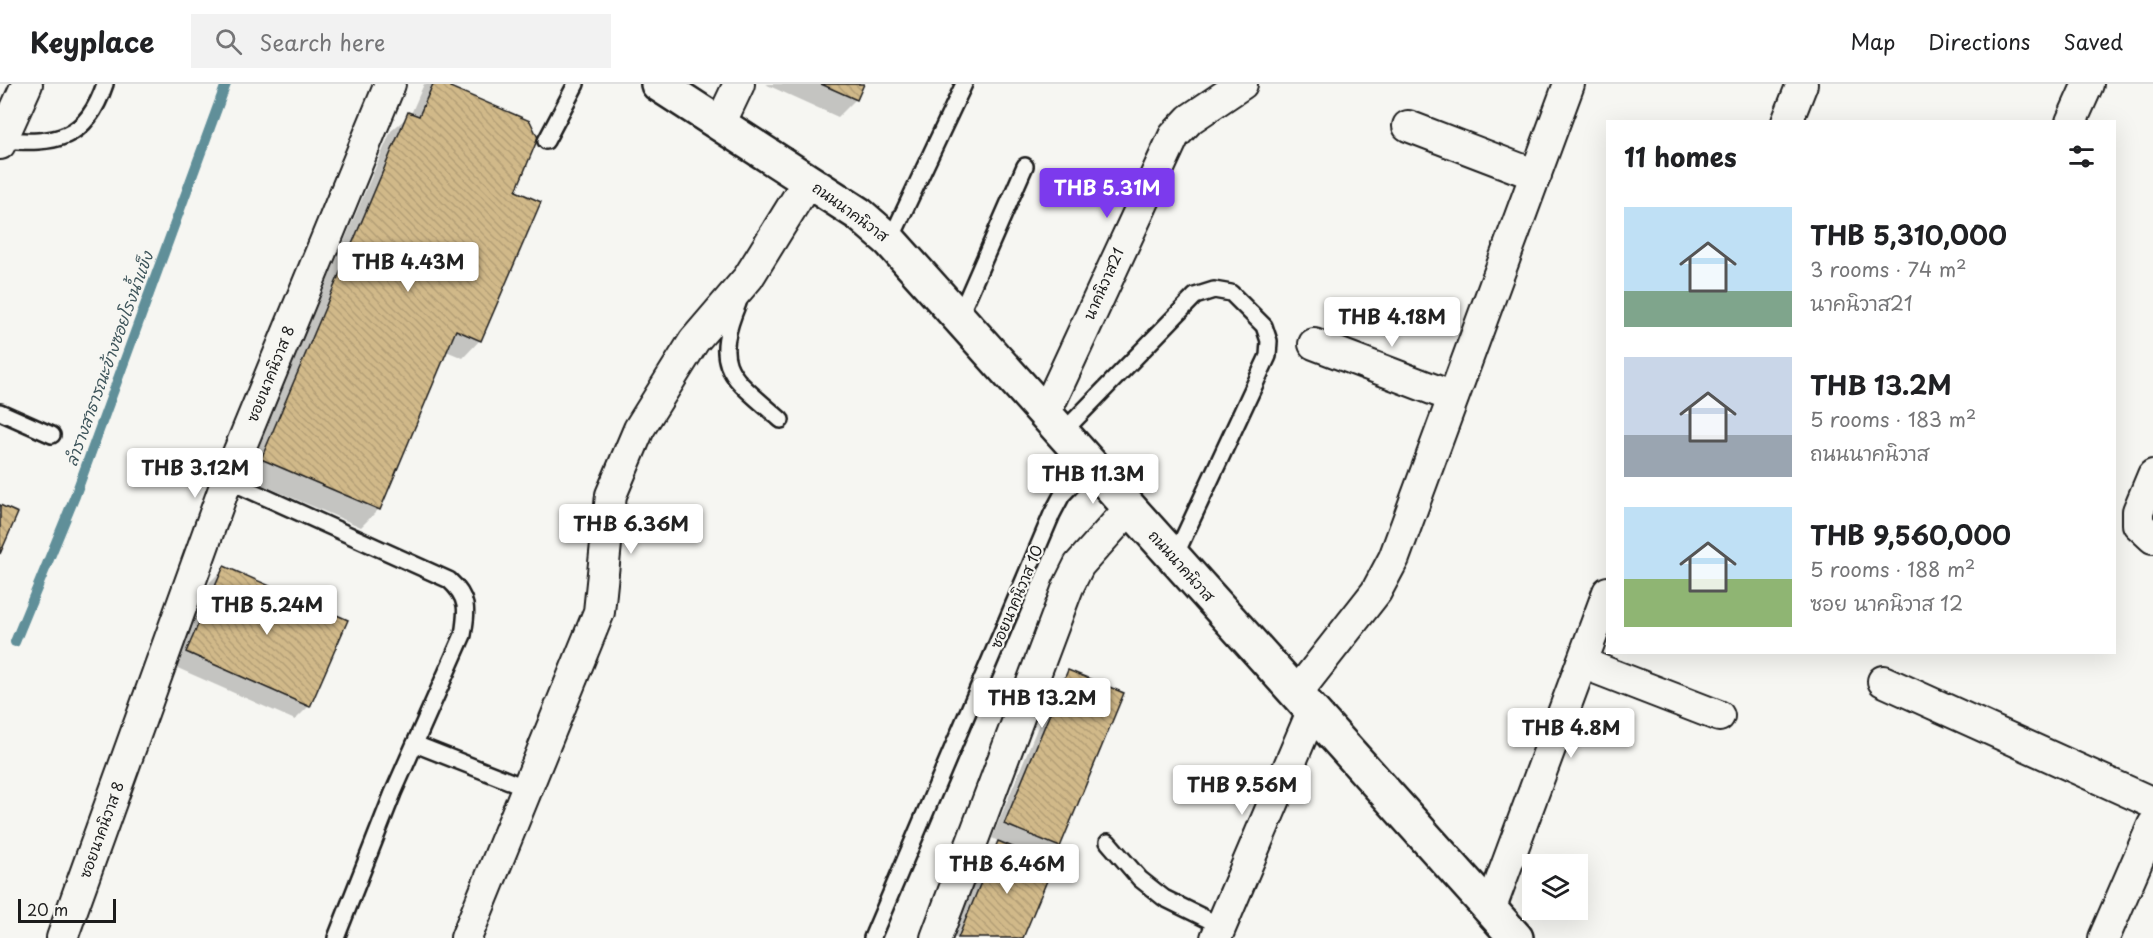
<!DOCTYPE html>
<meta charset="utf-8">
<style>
:root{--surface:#fff;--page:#f2f2f2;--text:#202124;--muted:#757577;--line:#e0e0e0;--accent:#7c3aed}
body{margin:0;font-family:"Playpen Sans","Playpen Sans Thai",sans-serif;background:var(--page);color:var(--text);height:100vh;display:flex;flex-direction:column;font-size:22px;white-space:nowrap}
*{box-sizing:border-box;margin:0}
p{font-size:20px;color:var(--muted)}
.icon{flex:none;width:33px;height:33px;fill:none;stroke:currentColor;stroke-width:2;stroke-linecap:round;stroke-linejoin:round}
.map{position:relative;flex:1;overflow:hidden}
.panel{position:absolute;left:1606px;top:36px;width:510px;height:534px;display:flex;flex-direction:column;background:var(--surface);border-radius:0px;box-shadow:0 6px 24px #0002}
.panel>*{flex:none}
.fabs{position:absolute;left:1522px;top:770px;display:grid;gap:12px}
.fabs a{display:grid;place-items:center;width:66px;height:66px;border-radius:0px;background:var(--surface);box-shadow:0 6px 24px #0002;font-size:30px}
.scale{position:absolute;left:18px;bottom:15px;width:98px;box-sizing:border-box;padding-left:6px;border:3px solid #1c1c1c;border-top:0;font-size:16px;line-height:21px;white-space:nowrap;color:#1c1c1c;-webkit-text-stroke:4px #f6f6f2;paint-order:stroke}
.price{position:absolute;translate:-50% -51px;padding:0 14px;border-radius:6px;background:#fff;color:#222;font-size:20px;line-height:39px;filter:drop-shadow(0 2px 3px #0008)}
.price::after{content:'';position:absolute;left:50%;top:36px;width:18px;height:14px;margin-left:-9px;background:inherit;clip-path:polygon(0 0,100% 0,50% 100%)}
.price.active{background:var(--accent);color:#fff}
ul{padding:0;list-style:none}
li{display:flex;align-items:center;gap:18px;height:150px;padding:0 18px}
li span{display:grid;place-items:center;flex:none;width:168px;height:120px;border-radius:0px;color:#555}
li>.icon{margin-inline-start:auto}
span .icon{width:72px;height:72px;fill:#fffc;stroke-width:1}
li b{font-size:26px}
h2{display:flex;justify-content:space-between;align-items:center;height:72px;padding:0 18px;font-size:26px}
header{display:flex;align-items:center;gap:36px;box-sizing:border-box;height:84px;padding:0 30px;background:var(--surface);border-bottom:2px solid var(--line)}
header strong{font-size:28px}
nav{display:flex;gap:33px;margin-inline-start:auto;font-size:21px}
.search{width:420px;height:54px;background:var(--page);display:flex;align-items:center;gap:15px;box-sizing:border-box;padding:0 21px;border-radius:0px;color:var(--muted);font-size:22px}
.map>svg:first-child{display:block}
</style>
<header>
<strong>Keyplace</strong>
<div class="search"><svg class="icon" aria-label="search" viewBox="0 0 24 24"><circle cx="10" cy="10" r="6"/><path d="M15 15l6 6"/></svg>Search here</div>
<nav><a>Map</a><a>Directions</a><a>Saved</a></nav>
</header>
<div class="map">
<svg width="2153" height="854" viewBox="0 0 2153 854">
<defs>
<pattern id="building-back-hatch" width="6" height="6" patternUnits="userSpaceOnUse" patternTransform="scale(1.5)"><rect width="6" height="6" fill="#d1b989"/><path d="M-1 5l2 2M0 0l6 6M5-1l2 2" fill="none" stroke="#b39e76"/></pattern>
</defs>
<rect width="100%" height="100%" fill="#f6f6f2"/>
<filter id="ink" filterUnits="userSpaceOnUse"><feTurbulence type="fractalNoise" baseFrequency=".0167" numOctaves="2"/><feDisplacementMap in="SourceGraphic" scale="12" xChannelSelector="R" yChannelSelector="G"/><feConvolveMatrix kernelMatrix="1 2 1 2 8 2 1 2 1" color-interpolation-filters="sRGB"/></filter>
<g filter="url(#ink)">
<g fill="#0003">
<path d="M424,0H450L449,4L514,108L480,256L463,274L446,267L379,425L361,443L244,393L391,47L411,30Z"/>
<path d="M765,0H862L856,15L838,33Z"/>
<path d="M224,484L309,622L295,636L173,582L210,498Z"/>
<path d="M1069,587L1122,609L1059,762L1044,777L1021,854H951L985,773L1000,758L992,754L1055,601Z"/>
</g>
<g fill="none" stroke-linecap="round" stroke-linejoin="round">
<path stroke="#608f99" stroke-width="10" d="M15,558L75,412L226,0"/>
</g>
<g fill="url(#building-back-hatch)" stroke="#1c1c1c" stroke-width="1.5">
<path d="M433,0H452L450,3L530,37L538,54L516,107L541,118L481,257L456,246L380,426L261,375L408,28L419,32Z"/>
<path d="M821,0H864L857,16Z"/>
<path d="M0,421L18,429L0,470Z"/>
<path d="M224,482L348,536L310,623L186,568Z"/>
<path d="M1068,586L1124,609L1060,763L1004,740Z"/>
<path d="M998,757L1054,780L1023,854H958Z"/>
</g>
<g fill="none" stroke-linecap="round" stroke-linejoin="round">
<g stroke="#1c1c1c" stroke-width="20">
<g id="service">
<path d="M2,56C56,60 86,57 105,0"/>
<path d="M546,57L576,0"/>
<path d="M890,157L964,0"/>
<path d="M738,219C710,286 733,293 781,336"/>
<path d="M959,233L1025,82"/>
<path d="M0,328L52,351"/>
<path d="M1062,349L1195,212L1214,206L1231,209L1264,242L1269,257L1268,272L1174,474"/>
<path d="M227,396L449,496C469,514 467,526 463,551L393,709L336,854"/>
<path d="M415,660L527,704"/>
<path d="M1108,758L1140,795L1164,814L1221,842"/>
<path d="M872,854L1052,430L1062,411L1091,381"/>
</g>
</g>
<g stroke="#1c1c1c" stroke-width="34">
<g id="minor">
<path d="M1787,38L1802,0"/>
<path d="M2071,38L2088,0"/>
<path d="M720,40L739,0"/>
<path d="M1408,42L1536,91"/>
<path d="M0,60L27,0"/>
<path d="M1314,260L1453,313"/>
<path d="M1045,330L1174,52L1190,35L1242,0"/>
<path d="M2153,391L2138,427V440L2153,454"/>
<path d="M1582,579L1719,632"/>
<path d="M1883,597L2153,719"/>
<path d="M1296,610L1376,508L1394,474L1569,0"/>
<path d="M1490,826L1608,508"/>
<path d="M62,854L227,396L390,0"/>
<path d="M466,854L599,528L611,411L639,345L694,257L748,194L808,97"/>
<path d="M936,854L1068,503L1079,481L1130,424"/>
<path d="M1216,854L1312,628"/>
<path d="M2104,854L2153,741"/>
</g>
</g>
<g stroke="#1c1c1c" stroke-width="38">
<path id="secondary" d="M658,0L859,130L890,157L1516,854"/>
</g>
<use href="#service" stroke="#f6f6f2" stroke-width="15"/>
<use href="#minor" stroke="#f6f6f2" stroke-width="30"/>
<use href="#secondary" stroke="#f6f6f2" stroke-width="33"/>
</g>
</g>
<g text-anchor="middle" stroke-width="4.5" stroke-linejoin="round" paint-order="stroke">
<g font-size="15" fill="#1c1c1c" stroke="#f6f6f2">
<text transform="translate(850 128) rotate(36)" y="5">ถนนนาคนิวาส</text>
<text transform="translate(1104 200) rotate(-66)" y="5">นาคนิวาส21</text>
<text transform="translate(271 290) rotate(-68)" y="5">ซอยนาคนิวาส 8</text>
<text transform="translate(1181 482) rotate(48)" y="5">ถนนนาคนิวาส</text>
<text transform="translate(1017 513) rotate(-67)" y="5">ซอยนาคนิวาส 10</text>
<text transform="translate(102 746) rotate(-70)" y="5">ซอยนาคนิวาส 8</text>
</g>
<g font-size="16" font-style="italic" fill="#3e555b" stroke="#f6f6f2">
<text transform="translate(109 275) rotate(-70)" y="6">ลำรางสาธารณะข้างซอยโรงน้ำแข็ง</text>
</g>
</g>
</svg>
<div class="fabs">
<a><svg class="icon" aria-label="layers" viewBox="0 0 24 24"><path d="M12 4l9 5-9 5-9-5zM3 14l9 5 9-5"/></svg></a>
</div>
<div class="scale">20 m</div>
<b class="price active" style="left:1107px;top:135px">THB 5.31M</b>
<b class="price" style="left:408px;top:209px">THB 4.43M</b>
<b class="price" style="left:1392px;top:264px">THB 4.18M</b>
<b class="price" style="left:195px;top:415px">THB 3.12M</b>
<b class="price" style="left:1093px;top:421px">THB 11.3M</b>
<b class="price" style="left:631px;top:471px">THB 6.36M</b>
<b class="price" style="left:267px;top:552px">THB 5.24M</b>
<b class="price" style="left:1042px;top:645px">THB 13.2M</b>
<b class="price" style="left:1571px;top:675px">THB 4.8M</b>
<b class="price" style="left:1242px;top:732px">THB 9.56M</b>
<b class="price" style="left:1007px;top:811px">THB 6.46M</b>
<section class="panel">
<h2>11 homes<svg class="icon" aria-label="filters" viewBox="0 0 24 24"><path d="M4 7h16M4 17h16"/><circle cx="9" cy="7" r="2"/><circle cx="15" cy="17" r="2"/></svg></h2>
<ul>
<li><span style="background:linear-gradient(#bfe0f5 70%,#7fa58c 0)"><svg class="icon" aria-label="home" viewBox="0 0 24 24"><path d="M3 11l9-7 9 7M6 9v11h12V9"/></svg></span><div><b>THB 5,310,000</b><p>3 rooms · 74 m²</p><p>นาคนิวาส21</p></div></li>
<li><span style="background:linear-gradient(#c9d6e8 65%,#9aa5b1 0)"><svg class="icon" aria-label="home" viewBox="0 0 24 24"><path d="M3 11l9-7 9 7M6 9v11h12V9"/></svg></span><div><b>THB 13.2M</b><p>5 rooms · 183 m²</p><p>ถนนนาคนิวาส</p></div></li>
<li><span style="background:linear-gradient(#bfe0f5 60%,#8fb573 0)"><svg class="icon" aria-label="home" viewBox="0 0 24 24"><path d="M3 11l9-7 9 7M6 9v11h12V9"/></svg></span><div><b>THB 9,560,000</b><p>5 rooms · 188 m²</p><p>ซอย นาคนิวาส 12</p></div></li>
</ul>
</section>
</div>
